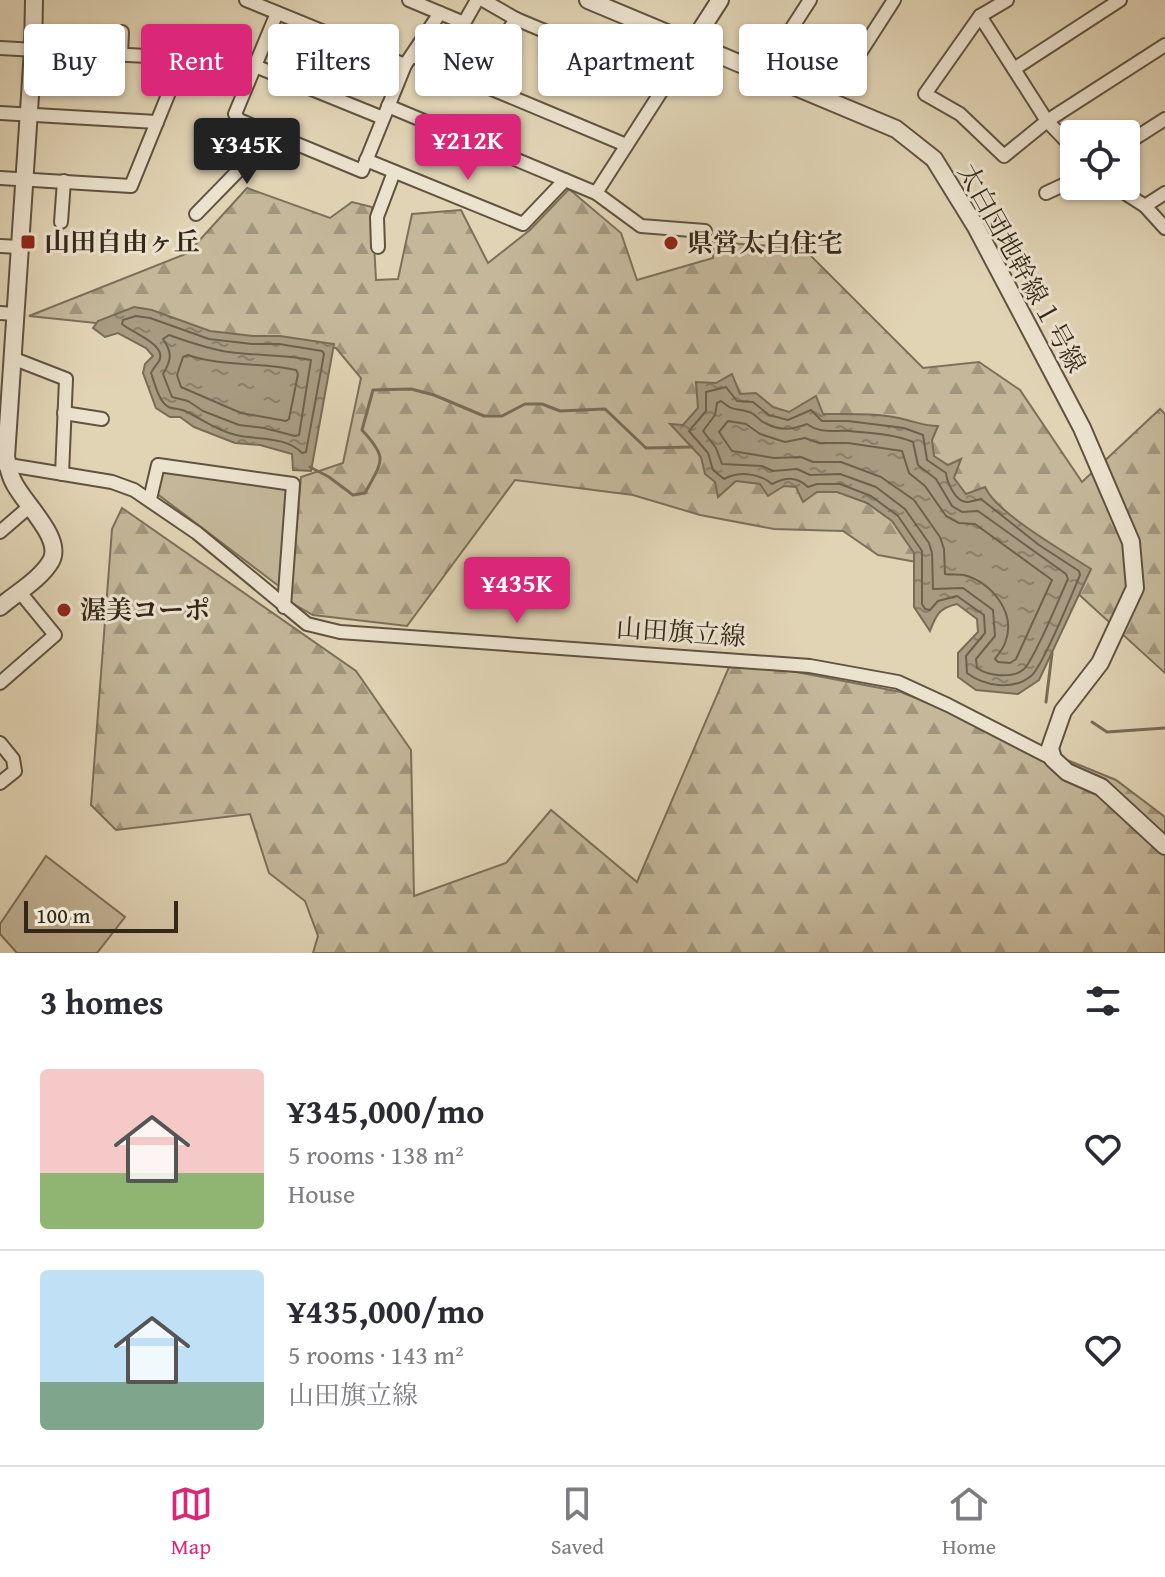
<!DOCTYPE html>
<meta charset="utf-8">
<style>
:root{--surface:#fff;--page:#f2f2f3;--text:#2b2b33;--muted:#7c7c81;--line:#e1e1e2;--accent:#db2777}
body{margin:0;font-family:"Gentium Book Plus","Noto Serif JP",serif;background:var(--page);color:var(--text);height:100vh;display:flex;flex-direction:column;font-size:30px;white-space:nowrap}
*{box-sizing:border-box;margin:0}
p{font-size:26px;color:var(--muted)}
.icon{flex:none;width:44px;height:44px;fill:none;stroke:currentColor;stroke-width:2;stroke-linecap:round;stroke-linejoin:round}
.map{position:relative;height:953px;overflow:hidden}
.panel{display:flex;flex-direction:column;background:var(--surface);flex:1}
.panel>*{flex:none}
.guide{position:absolute;left:24px;top:24px;width:1118px;height:72px;display:flex;gap:16px}
.controls{position:absolute;left:1060px;top:120px;display:grid;gap:16px}
.controls a{display:grid;place-items:center;width:80px;height:80px;border-radius:8px;background:var(--surface);box-shadow:0 2px 6px #0004;font-size:40px}
.scale{position:absolute;left:24px;bottom:20px;width:154px;box-sizing:border-box;padding-left:8px;border:4px solid #352819;border-top:0;font-size:22px;line-height:28px;white-space:nowrap;color:#352819;-webkit-text-stroke:6px #ece3cf;paint-order:stroke}
.price{position:absolute;translate:-50% -68px;padding:0 18px;border-radius:8px;background:var(--accent);color:#fff;font-size:26px;line-height:52px;filter:drop-shadow(0 2px 4px #0008)}
.price::after{content:'';position:absolute;left:50%;top:48px;width:24px;height:18px;margin-left:-12px;background:inherit;clip-path:polygon(0 0,100% 0,50% 100%)}
.price.current{background:#222;color:#fff}
ul{padding:0;list-style:none}
li{display:flex;align-items:center;gap:24px;height:200px;padding:0 40px}
li+li{border-top:2px solid var(--line)}
li span{display:grid;place-items:center;flex:none;width:224px;height:160px;border-radius:8px;color:#555}
li>.icon{margin-inline-start:auto}
span .icon{width:96px;height:96px;fill:#fffc;stroke-width:1}
li b{font-size:34px}
h2{display:flex;justify-content:space-between;align-items:center;height:96px;padding:0 40px;font-size:34px}
.chip{padding:0 28px;border-radius:8px;background:var(--surface);box-shadow:0 2px 6px #0004;font-size:28px;line-height:72px}
.chip.current{background:var(--accent);color:#fff}
.menu{display:flex;justify-content:space-around;align-items:center;height:112px;border-top:2px solid var(--line);background:var(--surface);font-size:22px;color:var(--muted)}
.menu a{display:grid;justify-items:center;gap:4px}
.menu .current{color:var(--accent)}
.map>svg:first-child{display:block}
</style>
<div class="map">
<svg width="1165" height="953" viewBox="0 0 1165 953">
<defs>
<pattern id="forest-firs" width="22" height="20" patternUnits="userSpaceOnUse" patternTransform="scale(2)"><rect width="22" height="20" fill="#c4b79a"/><path d="M5 1l3.5 6h-7zM16 11l3.5 6h-7z" fill="#a0957d"/></pattern>
<pattern id="water-ripples" width="26" height="14" patternUnits="userSpaceOnUse" patternTransform="scale(2)"><rect width="26" height="14" fill="#a79a80"/><path d="M2 4q2-2 4 0t4 0M15 11q2-2 4 0t4 0" fill="none" stroke="#897e68"/></pattern>
</defs>
<rect width="100%" height="100%" fill="#e1d4b5"/>
<filter id="stains"><feTurbulence type="fractalNoise" baseFrequency=".0025" numOctaves="4"/><feColorMatrix values="0 0 0 0 .2 0 0 0 0 .09 0 0 0 0 .02 0 0 0 .5 -.17"/></filter>
<radialGradient id="worn" r=".72"><stop offset=".6" stop-color="#630" stop-opacity="0"/><stop offset="1" stop-color="#630" stop-opacity=".3"/></radialGradient>
<g fill="url(#forest-firs)" stroke="#7c705a" stroke-width="2">
<path d="M247,188L330,218L352,202L372,207L376,280L398,279L412,214L461,210L488,263L530,230L569,189L621,233L637,280L713,258V242L803,248L923,368L979,362L1020,390L1082,482L1160,409L1165,414V673L1075,591L878,555L843,531L774,529L700,515L633,495L515,480L407,626L313,615L290,602L301,477L343,463L361,378L336,348L29,316L188,253Z"/>
<path d="M122,508L356,671L411,750L414,896L506,863L551,810L637,882L729,667L786,670L901,692L1116,780L1165,817V953H313L318,936L305,901L269,873L250,814L116,830L91,805L112,529Z"/>
</g>
<g fill="#c4b79a" stroke="#7c705a" stroke-width="2">
<path d="M158,468L292,484L280,587L156,493Z"/>
<path d="M46,856L125,917L97,953H17L0,934V924Z"/>
</g>
<g fill="url(#water-ripples)" stroke="#796c57" stroke-width="2">
<path d="M134,307L152,310L210,331L253,336H280L334,344L311,471L293,470L292,454L260,445L235,443L194,427L180,417H170L156,408L143,373L145,364L153,356L146,348L118,333L105,337L93,328L98,321Z"/>
<path d="M732,374L740,394L756,393L773,407L789,412L816,396L823,414C850,414 881,413 907,420C919,423 926,426 938,426L932,440L934,456L948,465L961,459L954,478L966,494L985,487C996,513 1065,552 1091,569L1039,680L1018,694L976,690L958,677V653L978,632L977,619L957,604C939,608 936,615 930,631L914,607V553L892,521L867,503L837,492H817L803,502L796,487L784,486L768,496L760,484L736,481L718,497L715,482L705,474L701,457L670,424L683,425L698,408L696,382L716,383Z"/>
</g>
<g fill="none" stroke-linecap="round" stroke-linejoin="round">
<g stroke="#6e614c" stroke-width="2">
<path d="M136,316L150,318L209,339L252,344H279L322,351L324,354L306,452L302,453C286,436 257,440 236,435C217,431 202,419 185,411C177,407 169,411 163,402C157,395 154,381 151,373C153,368 157,365 159,361C168,345 131,332 122,324L123,320Z"/>
<path d="M169,335C189,342 208,349 229,352C257,356 283,354 311,360L299,435L295,436L264,428L239,425L203,411L188,401L172,397L163,374C171,361 173,353 163,339Z"/>
<path d="M188,355C223,367 260,362 296,370L298,374L289,419L286,421L241,413L181,387L177,375L183,357Z"/>
<path d="M726,387L737,401L753,402L769,415L788,420L811,410L822,421H848L904,428L923,435L927,460L946,473C947,482 955,501 966,502C971,502 976,500 981,499L1039,545L1079,571L1080,575C1072,594 1043,666 1031,676C1013,691 984,686 967,673L966,656L985,633L984,615L957,596L938,601L930,610L925,609L922,604V551L898,516L871,496L840,484H817L808,487C796,476 786,477 772,484C759,473 739,471 724,479L713,470L708,453L689,431L706,411V392Z"/>
<path d="M721,401C736,413 734,407 749,412C755,413 759,421 765,423C780,431 792,430 807,424C821,434 833,430 850,431C870,433 894,434 913,442L918,465L936,479L952,506L962,512L978,511L1066,574L1068,579C1060,596 1035,659 1024,669C1013,679 988,676 977,668L976,659L995,636L993,610L963,588L933,589L932,553L929,543L905,509L876,487L840,474L810,475L797,469L773,471L762,466L722,464L716,448L703,431L715,415L717,403Z"/>
<path d="M728,421L746,424L760,434L785,442L805,438L819,443H848L902,451L909,473L925,486L946,516L959,523L975,524L1052,580L1016,659L1010,663L998,662L995,659C998,654 1003,649 1005,643C1017,613 992,583 964,575C958,574 951,575 945,574L944,549L940,537L914,500L881,477L841,462H813L801,457L774,458L732,451L719,432Z"/>
</g>
<g stroke="#796c57" stroke-width="3">
<path d="M310,467L329,477L353,495L365,493C382,461 389,459 362,430L373,390L411,389L434,395L484,416H502L525,404H542L560,411L605,409L646,448L692,447"/>
<path d="M1046,702L1052,653"/>
<path d="M1092,722L1107,732L1165,728"/>
</g>
<g stroke="#605340" stroke-width="16">
<g id="minor">
<path d="M246,0L405,65"/>
<path d="M409,0L464,23L477,0"/>
<path d="M483,0L516,19"/>
<path d="M810,0L779,48L849,70L894,0"/>
<path d="M1007,0L980,16L1047,121L1074,149"/>
<path d="M277,13L235,114L239,120L362,171L405,65L440,13"/>
<path d="M980,16L925,94L960,114L1004,156L1047,121L1165,45"/>
<path d="M0,48L183,58L131,186L0,178"/>
<path d="M121,55L122,32"/>
<path d="M413,56L626,145"/>
<path d="M255,66L383,118"/>
<path d="M1014,69L1120,0"/>
<path d="M474,83L516,19L666,82"/>
<path d="M388,106L596,193L641,226L705,231"/>
<path d="M0,113L157,122"/>
<path d="M1126,144L1165,119"/>
<path d="M366,160L523,224L565,180"/>
<path d="M1114,186L1145,206L1165,228"/>
<path d="M596,193L693,42"/>
<path d="M1046,193L1074,180"/>
<path d="M1145,206L1165,193"/>
<path d="M196,214L273,135"/>
<path d="M61,222L64,181"/>
<path d="M0,246L20,247"/>
<path d="M378,247L377,217L394,172"/>
<path d="M0,313L15,314"/>
<path d="M12,358L66,379L62,474"/>
<path d="M64,413L102,419"/>
<path d="M3,464L112,482L134,490L197,533L307,624L340,632L810,666L898,682L948,705L1053,759"/>
<path d="M150,499L158,465L293,484L284,607"/>
<path d="M0,532L29,507"/>
<path d="M0,683L55,635L19,591"/>
<path d="M0,743L13,759L15,771L0,783"/>
</g>
</g>
<g stroke="#605340" stroke-width="20">
<g id="tertiary">
<path d="M588,0L896,129L934,159L976,227L1082,428L1131,542L1135,588L1100,663L1063,711L1050,748L1053,759L1067,772L1101,787L1165,846"/>
<path d="M693,42L720,0"/>
<path d="M0,607C16,593 40,580 51,561C64,538 22,502 13,481C9,473 8,465 6,457L33,50L34,0"/>
</g>
</g>
<use href="#minor" stroke="#ece3cf" stroke-width="12"/>
<use href="#tertiary" stroke="#ece3cf" stroke-width="16"/>
</g>
<g fill="#8f2418" stroke="#ece3cf" stroke-width="3">
<rect x="20" y="234" width="16" height="16" rx="4"/>
<circle cx="671" cy="243" r="8"/>
<circle cx="64" cy="610" r="8"/>
</g>
<g text-anchor="middle" stroke-width="6" stroke-linejoin="round" paint-order="stroke">
<g font-size="26" font-weight="bold" fill="#352819" stroke="#ece3cf" text-anchor="start">
<text x="44" y="251">山田自由ヶ丘</text>
<text x="687" y="252">県営太白住宅</text>
<text x="80" y="619">渥美コーポ</text>
</g>
<g font-size="26" fill="#352819" stroke="#ece3cf">
<text transform="translate(1022 268) rotate(61)" y="9">太白団地幹線１号線</text>
<text transform="translate(681 632) rotate(4)" y="9">山田旗立線</text>
</g>
</g>
<rect width="100%" height="100%" filter="url(#stains)"/>
<rect width="100%" height="100%" fill="url(#worn)"/>
</svg>
<div class="controls">
<a><svg class="icon" aria-label="locate" viewBox="0 0 24 24"><circle cx="12" cy="12" r="6"/><path d="M12 2v4M12 18v4M2 12h4M18 12h4"/></svg></a>
</div>
<div class="scale">100 m</div>
<b class="price" style="left:468px;top:182px">¥212K</b>
<b class="price current" style="left:247px;top:186px">¥345K</b>
<b class="price" style="left:517px;top:625px">¥435K</b>
<div class="guide">
<a class="chip">Buy</a>
<a class="chip current">Rent</a>
<a class="chip">Filters</a>
<a class="chip">New</a>
<a class="chip">Apartment</a>
<a class="chip">House</a>
</div>
</div>
<section class="panel">
<h2>3 homes<svg class="icon" aria-label="filters" viewBox="0 0 24 24"><path d="M4 7h16M4 17h16"/><circle cx="9" cy="7" r="2"/><circle cx="15" cy="17" r="2"/></svg></h2>
<ul>
<li><span style="background:linear-gradient(#f6c9c9 65%,#8fb573 0)"><svg class="icon" aria-label="home" viewBox="0 0 24 24"><path d="M3 11l9-7 9 7M6 9v11h12V9"/></svg></span><div><b>¥345,000/mo</b><p>5 rooms · 138 m²</p><p>House</p></div><svg class="icon" aria-label="heart" viewBox="0 0 24 24"><path d="M12 20l-8-8c-3-5 5-10 8-4 3-6 11-1 8 4z"/></svg></li>
<li><span style="background:linear-gradient(#bfe0f5 70%,#7fa58c 0)"><svg class="icon" aria-label="home" viewBox="0 0 24 24"><path d="M3 11l9-7 9 7M6 9v11h12V9"/></svg></span><div><b>¥435,000/mo</b><p>5 rooms · 143 m²</p><p>山田旗立線</p></div><svg class="icon" aria-label="heart" viewBox="0 0 24 24"><path d="M12 20l-8-8c-3-5 5-10 8-4 3-6 11-1 8 4z"/></svg></li>
</ul>
</section>
<nav class="menu">
<a class="current"><svg class="icon" aria-label="map" viewBox="0 0 24 24"><path d="M3 6l6-2 6 2 6-2v14l-6 2-6-2-6 2zM9 4v14M15 6v14"/></svg>Map</a>
<a><svg class="icon" aria-label="saved" viewBox="0 0 24 24"><path d="M7 4h10v16l-5-4-5 4z"/></svg>Saved</a>
<a><svg class="icon" aria-label="home" viewBox="0 0 24 24"><path d="M3 11l9-7 9 7M6 9v11h12V9"/></svg>Home</a>
</nav>
